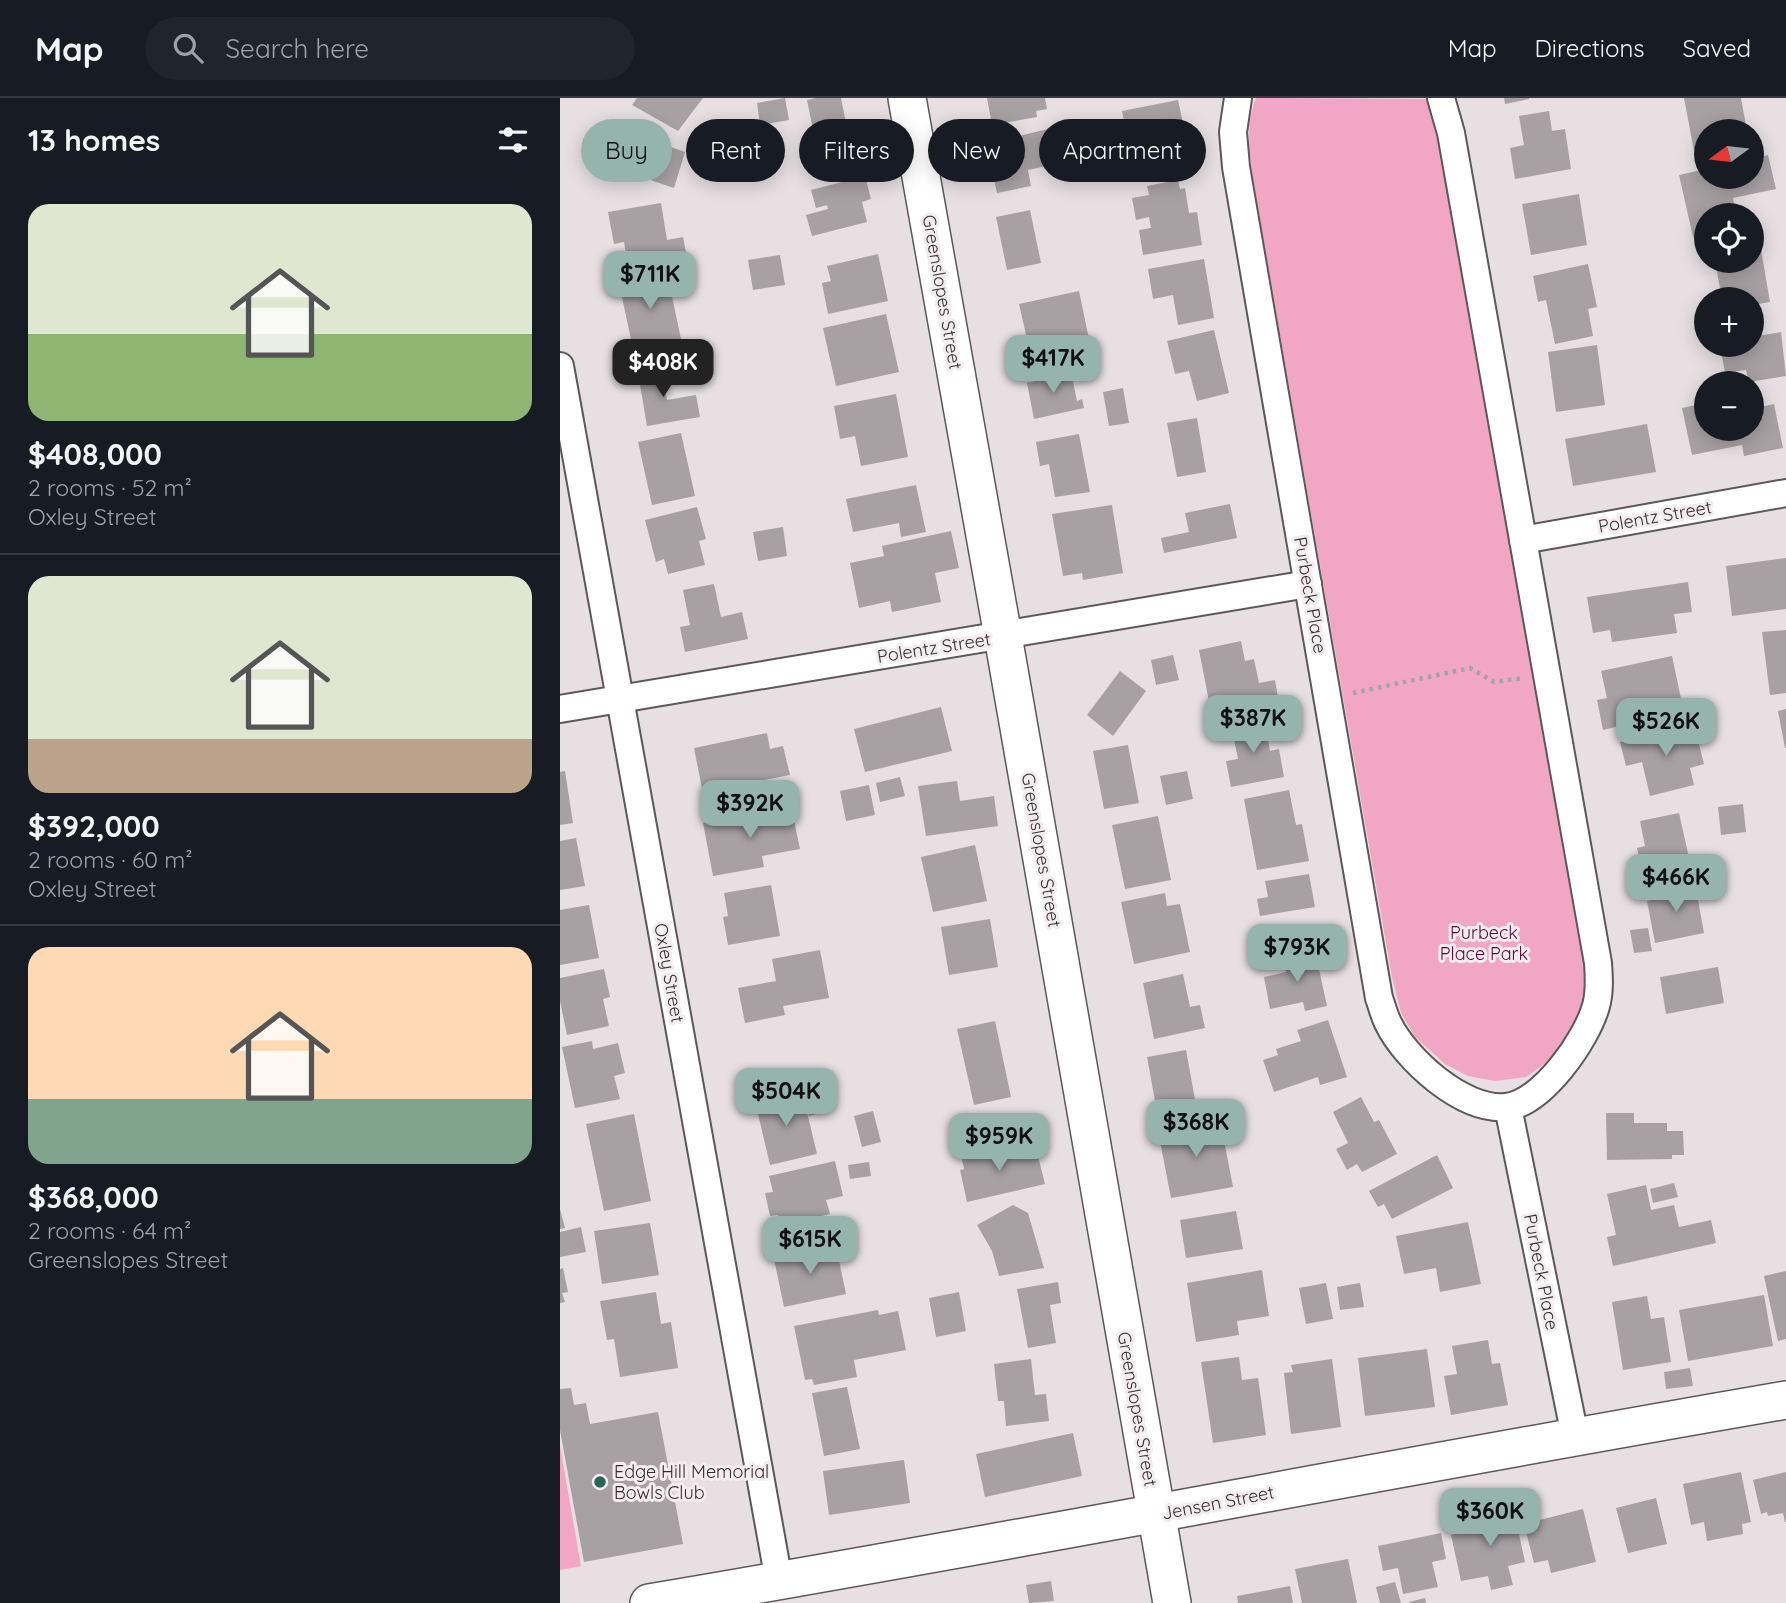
<!DOCTYPE html>
<meta charset="utf-8">
<style>
:root{--surface:#171b24;--page:#20242c;--text:#f1f3f6;--muted:#9ea1a6;--line:#363941;--accent:#95b4ae}
body{margin:0;font-family:Quicksand,sans-serif;background:var(--page);color:var(--text);height:100vh;display:flex;flex-direction:column;font-size:26px;white-space:nowrap}
*{box-sizing:border-box;margin:0}
p{font-size:23px;color:var(--muted)}
.icon{flex:none;width:38px;height:38px;fill:none;stroke:currentColor;stroke-width:2;stroke-linecap:round;stroke-linejoin:round}
.map{position:relative;flex:1;overflow:hidden}
.drawer{display:flex;flex-direction:column;background:var(--surface);width:560px}
.drawer>*{flex:none}
.top-card{position:absolute;left:21px;top:21px;width:665px;height:63px;display:flex;gap:14px}
.needle{width:46px;rotate:255deg}
.fabs{position:absolute;left:1134px;top:21px;display:grid;gap:14px}
.fabs a{display:grid;place-items:center;width:70px;height:70px;border-radius:50%;background:var(--surface);box-shadow:0 4px 18px #0003;font-size:35px}
.price{position:absolute;translate:-50% -60px;padding:0 16px;border-radius:14px;background:var(--accent);color:#111;font-size:23px;line-height:46px;filter:drop-shadow(0 2px 4px #0008)}
.price::after{content:'';position:absolute;left:50%;top:42px;width:21px;height:16px;margin-left:-10px;background:inherit;clip-path:polygon(0 0,100% 0,50% 100%)}
.price.on{background:#222;color:#fff}
ul{padding:0;list-style:none}
li{display:grid;align-content:center;gap:14px;height:371px;padding:0 28px}
li+li{border-top:2px solid var(--line)}
li span{display:grid;place-items:center;height:217px;border-radius:21px;color:#555}
li>.icon{margin-inline-start:auto}
span .icon{width:126px;height:126px;fill:#fffc;stroke-width:1}
li b{font-size:30px}
h2{display:flex;justify-content:space-between;align-items:center;height:84px;padding:0 28px;font-size:30px}
.tag{padding:0 24px;border-radius:32px;background:var(--surface);box-shadow:0 4px 18px #0003;font-size:24px;line-height:63px}
.tag.on{background:var(--accent);color:#111}
header{display:flex;align-items:center;gap:42px;box-sizing:border-box;height:98px;padding:0 35px;background:var(--surface);border-bottom:2px solid var(--line)}
header strong{font-size:33px}
nav{display:flex;gap:38px;margin-inline-start:auto;font-size:24px}
.search{width:490px;height:63px;background:var(--page);display:flex;align-items:center;gap:18px;box-sizing:border-box;padding:0 24px;border-radius:38px;color:var(--muted);font-size:26px}
main{display:flex;flex:1;min-height:0}
.map>svg:first-child{display:block}
</style>
<header>
<strong>Map</strong>
<div class="search"><svg class="icon" aria-label="search" viewBox="0 0 24 24"><circle cx="10" cy="10" r="6"/><path d="M15 15l6 6"/></svg>Search here</div>
<nav><a>Map</a><a>Directions</a><a>Saved</a></nav>
</header>
<main>
<section class="drawer">
<h2>13 homes<svg class="icon" aria-label="filters" viewBox="0 0 24 24"><path d="M4 7h16M4 17h16"/><circle cx="9" cy="7" r="2"/><circle cx="15" cy="17" r="2"/></svg></h2>
<ul>
<li><span style="background:linear-gradient(#dfe7d0 60%,#8fb573 0)"><svg class="icon" aria-label="home" viewBox="0 0 24 24"><path d="M3 11l9-7 9 7M6 9v11h12V9"/></svg></span><div><b>$408,000</b><p>2 rooms · 52 m²</p><p>Oxley Street</p></div></li>
<li><span style="background:linear-gradient(#dfe7d0 75%,#b9a48a 0)"><svg class="icon" aria-label="home" viewBox="0 0 24 24"><path d="M3 11l9-7 9 7M6 9v11h12V9"/></svg></span><div><b>$392,000</b><p>2 rooms · 60 m²</p><p>Oxley Street</p></div></li>
<li><span style="background:linear-gradient(#ffd9b3 70%,#7fa58c 0)"><svg class="icon" aria-label="home" viewBox="0 0 24 24"><path d="M3 11l9-7 9 7M6 9v11h12V9"/></svg></span><div><b>$368,000</b><p>2 rooms · 64 m²</p><p>Greenslopes Street</p></div></li>
</ul>
</section>
<div class="map">
<svg width="1226" height="1505" viewBox="0 0 1226 1505">
<rect width="100%" height="100%" fill="#e7dfe2"/>
<g fill="#f1a6c5">
<path d="M696,0L867,1L878,43L1027,878L1023,910L1011,937L991,961L966,979L935,983L908,978L885,966L855,939L841,915L832,879L692,77C689,50 686,25 696,0Z"/>
<path d="M0,1348L21,1468L0,1472Z"/>
</g>
<g fill="#a8a1a4">
<path d="M77,0H143L118,33L72,7Z"/>
<path d="M225,0L229,22L200,27L197,5Z"/>
<path d="M256,0H281L292,55L259,62L247,2Z"/>
<path d="M427,0H485L487,11L476,13L477,19L432,27Z"/>
<path d="M944,0H969V1L945,6Z"/>
<path d="M1124,0H1181L1187,33H1146V51L1134,53Z"/>
<path d="M618,2L623,25L604,29L612,70L577,77L576,69L559,72L554,45L568,42L562,13Z"/>
<path d="M989,13L992,33L1005,31L1011,71L955,81L950,50L964,47L959,18Z"/>
<path d="M516,21L520,36L497,41L494,26Z"/>
<path d="M61,24L105,39L102,46L125,54L114,90L46,67Z"/>
<path d="M457,31L459,38L488,31L495,66L468,72L471,88L437,95L424,38Z"/>
<path d="M1208,57L1216,91L1173,100L1177,117H1146V136L1133,139L1119,77L1146,71V79H1192V61Z"/>
<path d="M305,78L311,101L302,104L307,124L252,138L246,117L268,111L267,107L256,110L251,92Z"/>
<path d="M618,82L620,91L625,90L629,115L637,114L642,147L583,157L579,132L591,130L589,119L576,122L572,100L589,97L587,88Z"/>
<path d="M1019,96L1027,147L971,157L962,106Z"/>
<path d="M101,105L107,142L123,139L128,165L69,175L64,144L54,146L48,114Z"/>
<path d="M470,112L481,165L447,172L436,119Z"/>
<path d="M1199,140L1210,204L1192,207V201H1162L1155,163H1192V142Z"/>
<path d="M318,156L328,203L268,216L262,185L271,183L267,168Z"/>
<path d="M220,157L225,187L193,192L188,162Z"/>
<path d="M644,161L654,220L618,227L613,197L593,201L588,171Z"/>
<path d="M1028,166L1037,209L1028,211L1033,238L995,246L986,202L978,204L973,178Z"/>
<path d="M107,175L121,241L73,251L59,185Z"/>
<path d="M519,193L529,241L470,254L459,206Z"/>
<path d="M326,216L339,274L276,288L263,230Z"/>
<path d="M654,232L669,295L637,303L629,273L615,276L607,243Z"/>
<path d="M1221,234L1226,278L1189,284L1186,272L1165,275L1160,247H1192V239Z"/>
<path d="M1037,247L1045,307L996,314L988,254Z"/>
<path d="M101,265L107,302L136,297L140,319L87,328L77,269Z"/>
<path d="M504,269L506,281L512,279L517,303L522,301L524,310L474,321L467,285L485,281L483,273Z"/>
<path d="M563,290L569,325L549,328L543,294Z"/>
<path d="M336,296L348,359L301,368L295,338L280,341L274,308Z"/>
<path d="M1146,305V331H1192V311L1214,306L1223,350L1184,358L1182,347L1132,357L1122,310Z"/>
<path d="M637,320L646,374L617,379L607,325Z"/>
<path d="M1087,326L1096,374L1013,388L1005,341Z"/>
<path d="M121,335L135,398L92,407L78,344Z"/>
<path d="M519,336L530,394L495,399L489,366L480,368L476,344Z"/>
<path d="M356,387L366,434L341,439L339,425L293,434L286,401Z"/>
<path d="M670,406L677,440L604,455L601,440L629,434L625,415Z"/>
<path d="M552,407L563,475L523,482L522,475L503,478L492,416Z"/>
<path d="M137,409L146,441L139,443L145,467L108,476L104,461L96,464L85,422Z"/>
<path d="M223,429L227,458L198,463L193,434Z"/>
<path d="M391,433L399,470L375,475L381,504L332,514L330,503L299,510L290,465L324,458L322,448Z"/>
<path d="M1226,460V511L1172,518L1166,468Z"/>
<path d="M1128,484L1132,514L1114,516L1117,535L1052,544L1050,532L1033,535L1027,499Z"/>
<path d="M154,486L161,519L182,514L188,541L125,554L120,529L130,527L123,492Z"/>
<path d="M1226,532V595L1210,597L1202,534Z"/>
<path d="M681,543L685,563L694,561L699,585L715,582L719,605L652,619L639,552Z"/>
<path d="M613,557L619,582L596,587L591,562Z"/>
<path d="M1112,558L1123,610L1093,617L1091,607L1069,612L1072,625L1043,632L1037,602L1047,600L1041,573Z"/>
<path d="M560,573L586,593L553,638L527,617Z"/>
<path d="M381,609L392,653L305,674L294,631Z"/>
<path d="M1226,611V650H1225L1218,613Z"/>
<path d="M704,620L710,653L719,651L724,679L671,689L666,663L678,661L671,627Z"/>
<path d="M1134,627L1144,666L1130,670L1134,687L1090,698L1082,664L1066,668L1060,644Z"/>
<path d="M207,635L210,651L223,648L230,677L170,689L173,705L146,711L134,650Z"/>
<path d="M568,647L579,705L544,711L533,653Z"/>
<path d="M5,673L13,725L0,727V674Z"/>
<path d="M627,673L633,701L606,707L600,678Z"/>
<path d="M340,679L345,698L320,704L316,685Z"/>
<path d="M397,683L400,703L434,698L438,728L366,738L358,688Z"/>
<path d="M309,687L315,717L286,723L280,693Z"/>
<path d="M729,692L736,727L742,726L749,763L697,772L684,701Z"/>
<path d="M1183,706L1186,734L1161,737L1158,709Z"/>
<path d="M231,708L240,751L202,758L204,769L153,778L143,725Z"/>
<path d="M1119,715L1132,773L1084,783L1077,750L1085,748L1080,723Z"/>
<path d="M598,718L611,782L565,791L552,727Z"/>
<path d="M16,740L25,788L0,792V743Z"/>
<path d="M415,747L427,803L373,814L361,759Z"/>
<path d="M749,776L755,809L700,818L697,801L708,799L705,783Z"/>
<path d="M1130,786L1131,792L1136,791L1144,835L1095,845L1087,803L1103,800L1101,791Z"/>
<path d="M211,787L220,838L168,847L163,819L168,818L164,795Z"/>
<path d="M605,795L607,808L620,806L630,854L574,866L561,804Z"/>
<path d="M29,807L39,860L0,867V812Z"/>
<path d="M430,821L438,869L389,877L381,829Z"/>
<path d="M1088,830L1092,853L1074,855L1070,832Z"/>
<path d="M260,852L269,900L223,908L225,917L185,925L178,890L216,883L212,861Z"/>
<path d="M755,853L767,908L745,913L743,904L710,911L704,879L726,874L723,859Z"/>
<path d="M1158,869L1164,905L1106,916L1100,879Z"/>
<path d="M44,871L50,899L43,901L49,928L7,937L0,903V880Z"/>
<path d="M623,876L630,909L640,907L645,930L594,941L583,885Z"/>
<path d="M768,922L787,979L760,987L758,979L714,994L703,962L718,957L716,951L741,943L737,932Z"/>
<path d="M435,923L451,999L414,1007L397,931Z"/>
<path d="M32,943L33,951L58,945L65,975L54,978L60,1001L15,1010L2,949Z"/>
<path d="M626,952L638,1018L599,1025L587,959Z"/>
<path d="M242,993L257,1056L210,1067L195,1003Z"/>
<path d="M260,996L264,1014L249,1018L245,999Z"/>
<path d="M801,999L814,1024L819,1022L837,1056L802,1074L797,1066L787,1072L776,1051L788,1045L773,1014Z"/>
<path d="M313,1013L321,1044L302,1049L294,1018Z"/>
<path d="M1046,1015H1074V1025H1107V1033H1123L1124,1057H1112V1061L1047,1062Z"/>
<path d="M74,1016L91,1103L44,1113L26,1026Z"/>
<path d="M660,1022L673,1089L611,1100L598,1033Z"/>
<path d="M436,1048L438,1059L476,1050L485,1086L407,1104L400,1072L404,1071L401,1056Z"/>
<path d="M877,1057L893,1090L832,1121L824,1106L818,1109L809,1093Z"/>
<path d="M275,1063L283,1098L266,1102L270,1116L220,1127L218,1117L210,1118L205,1095L213,1094L209,1078Z"/>
<path d="M309,1064L311,1078L290,1081L288,1067Z"/>
<path d="M1114,1085L1118,1099L1093,1105L1090,1091Z"/>
<path d="M1086,1087L1091,1112L1114,1107L1119,1129L1151,1122L1156,1145L1053,1168L1047,1139L1056,1137L1047,1096Z"/>
<path d="M453,1107L468,1115L484,1170L439,1178L432,1153L417,1127Z"/>
<path d="M0,1111L5,1130L0,1131Z"/>
<path d="M676,1113L683,1151L626,1160L620,1122Z"/>
<path d="M908,1124L921,1186L880,1194L876,1170L844,1176L836,1138Z"/>
<path d="M90,1125L99,1177L42,1186L34,1133Z"/>
<path d="M21,1129L26,1154L0,1159V1134Z"/>
<path d="M276,1148L286,1196L224,1209L214,1161Z"/>
<path d="M3,1170L8,1194L2,1195L5,1204L0,1205V1171Z"/>
<path d="M702,1172L709,1218L677,1223L679,1237L636,1244L627,1185Z"/>
<path d="M1226,1173V1241L1218,1243L1204,1178Z"/>
<path d="M498,1184L501,1205L490,1207L496,1245L468,1250L457,1191Z"/>
<path d="M766,1185L773,1221L746,1226L739,1190Z"/>
<path d="M800,1185L804,1209L780,1212L777,1189Z"/>
<path d="M96,1194L101,1226L111,1224L118,1270L60,1279L54,1241L47,1242L40,1203Z"/>
<path d="M399,1194L406,1233L376,1239L369,1200Z"/>
<path d="M1204,1197L1213,1248L1128,1263L1119,1212Z"/>
<path d="M1087,1198L1091,1221L1104,1219L1111,1264L1063,1272L1052,1204Z"/>
<path d="M318,1212L319,1217L338,1213L346,1252L294,1262L297,1279L254,1287L252,1281L245,1282L234,1228Z"/>
<path d="M928,1242L932,1266L940,1265L948,1307L891,1317L884,1278L897,1276L892,1248Z"/>
<path d="M867,1251L875,1309L805,1318L798,1260Z"/>
<path d="M679,1259L682,1282L698,1280L706,1337L653,1345L641,1264Z"/>
<path d="M471,1261L475,1297L486,1296L489,1323L446,1328L444,1303H438L434,1266Z"/>
<path d="M772,1261L781,1329L731,1336L724,1275L733,1274L731,1267Z"/>
<path d="M1130,1270L1133,1288L1106,1291L1104,1274Z"/>
<path d="M287,1289L300,1351L264,1358L252,1295Z"/>
<path d="M11,1290L14,1307L26,1305L30,1326L98,1314L123,1446L24,1464L0,1332V1291Z"/>
<path d="M513,1335L522,1378L425,1399L416,1356Z"/>
<path d="M344,1362L350,1405L269,1417L263,1373Z"/>
<path d="M1181,1374L1191,1424L1182,1426L1183,1436L1147,1443L1144,1424L1131,1427L1123,1386Z"/>
<path d="M1226,1374V1424H1225L1223,1415L1208,1418L1207,1414L1201,1416L1193,1382Z"/>
<path d="M1096,1400L1107,1446L1068,1455L1056,1410Z"/>
<path d="M953,1408L965,1464L948,1468L953,1487L931,1492L928,1478L901,1483L891,1437L915,1432L912,1417Z"/>
<path d="M1023,1411L1036,1464L991,1475L988,1462L974,1465L964,1426Z"/>
<path d="M881,1435L886,1461L872,1464L878,1489L843,1496L838,1470L823,1473L818,1448Z"/>
<path d="M788,1461L797,1505H742L735,1471Z"/>
<path d="M491,1483L494,1503L469,1505L466,1487Z"/>
<path d="M835,1484L841,1505H820L816,1489Z"/>
<path d="M730,1488L733,1505H678L677,1498Z"/>
<path d="M865,1500L866,1505H850L849,1504Z"/>
</g>
<g fill="none" stroke-linecap="round" stroke-linejoin="round">
<g stroke="#5d5759" stroke-width="30">
<g id="street">
<path d="M678,0L673,34L676,69L819,900C822,908 824,917 828,925C846,962 903,1013 946,1009C982,1006 1027,941 1036,908C1040,894 1039,879 1038,865L891,35L881,0"/>
<path d="M0,268L219,1483"/>
<path d="M963,442L1226,395"/>
<path d="M0,611L748,486"/>
<path d="M948,1009L1015,1338"/>
</g>
</g>
<g stroke="#5d5759" stroke-width="40">
<g id="secondary">
<path d="M347,0L443,538L612,1505"/>
<path d="M89,1505C469,1441 847,1367 1226,1302"/>
</g>
</g>
<path stroke="#a8a2a4" stroke-width="4.5" stroke-dasharray="3.5 5" stroke-linecap="butt" d="M793,595L910,570L934,584L963,580"/>
<use href="#street" stroke="#fff" stroke-width="26"/>
<use href="#secondary" stroke="#fff" stroke-width="37"/>
</g>
<circle fill="#256655" stroke="#f4ecef" stroke-width="2.5" cx="40" cy="1384" r="7"/>
<g text-anchor="middle" stroke-width="6" stroke-linejoin="round" paint-order="stroke">
<g font-size="18" fill="#333031" stroke="#f4ecef">
<text transform="translate(382 194) rotate(80)" y="6">Greenslopes Street</text>
<text transform="translate(1095 419) rotate(-10)" y="6">Polentz Street</text>
<text transform="translate(750 497) rotate(80)" y="6">Purbeck Place</text>
<text transform="translate(374 550) rotate(-9)" y="6">Polentz Street</text>
<text transform="translate(481 752) rotate(80)" y="6">Greenslopes Street</text>
<text transform="translate(109 875) rotate(80)" y="6">Oxley Street</text>
<text transform="translate(981 1174) rotate(79)" y="6">Purbeck Place</text>
<text transform="translate(577 1311) rotate(80)" y="6">Greenslopes Street</text>
<text transform="translate(658 1405) rotate(-11)" y="6">Jensen Street</text>
</g>
<g font-size="18" fill="#5c0537" stroke="#f4ecef">
<text x="924" y="841">Purbeck<tspan x="924" dy="21">Place Park</tspan></text>
</g>
<g font-size="18" fill="#333031" stroke="#f4ecef" text-anchor="start">
<text x="54" y="1380">Edge Hill Memorial<tspan x="54" dy="21">Bowls Club</tspan></text>
</g>
</g>
</svg>
<div class="fabs">
<a><svg class="needle" viewBox="-14 -14 28 28"><path d="M0-13l5 13h-10z" fill="#e53935"/><path d="M0 13l5-13h-10z" fill="#9ea1a6"/></svg></a>
<a><svg class="icon" aria-label="locate" viewBox="0 0 24 24"><circle cx="12" cy="12" r="6"/><path d="M12 2v4M12 18v4M2 12h4M18 12h4"/></svg></a>
<a>+</a>
<a>−</a>
</div>
<b class="price" style="left:90px;top:213px">$711K</b>
<b class="price" style="left:493px;top:297px">$417K</b>
<b class="price on" style="left:103px;top:301px">$408K</b>
<b class="price" style="left:693px;top:657px">$387K</b>
<b class="price" style="left:1106px;top:660px">$526K</b>
<b class="price" style="left:190px;top:742px">$392K</b>
<b class="price" style="left:1116px;top:816px">$466K</b>
<b class="price" style="left:737px;top:886px">$793K</b>
<b class="price" style="left:226px;top:1030px">$504K</b>
<b class="price" style="left:636px;top:1061px">$368K</b>
<b class="price" style="left:439px;top:1075px">$959K</b>
<b class="price" style="left:250px;top:1178px">$615K</b>
<b class="price" style="left:930px;top:1450px">$360K</b>
<div class="top-card">
<a class="tag on">Buy</a>
<a class="tag">Rent</a>
<a class="tag">Filters</a>
<a class="tag">New</a>
<a class="tag">Apartment</a>
</div>
</div>
</main>
